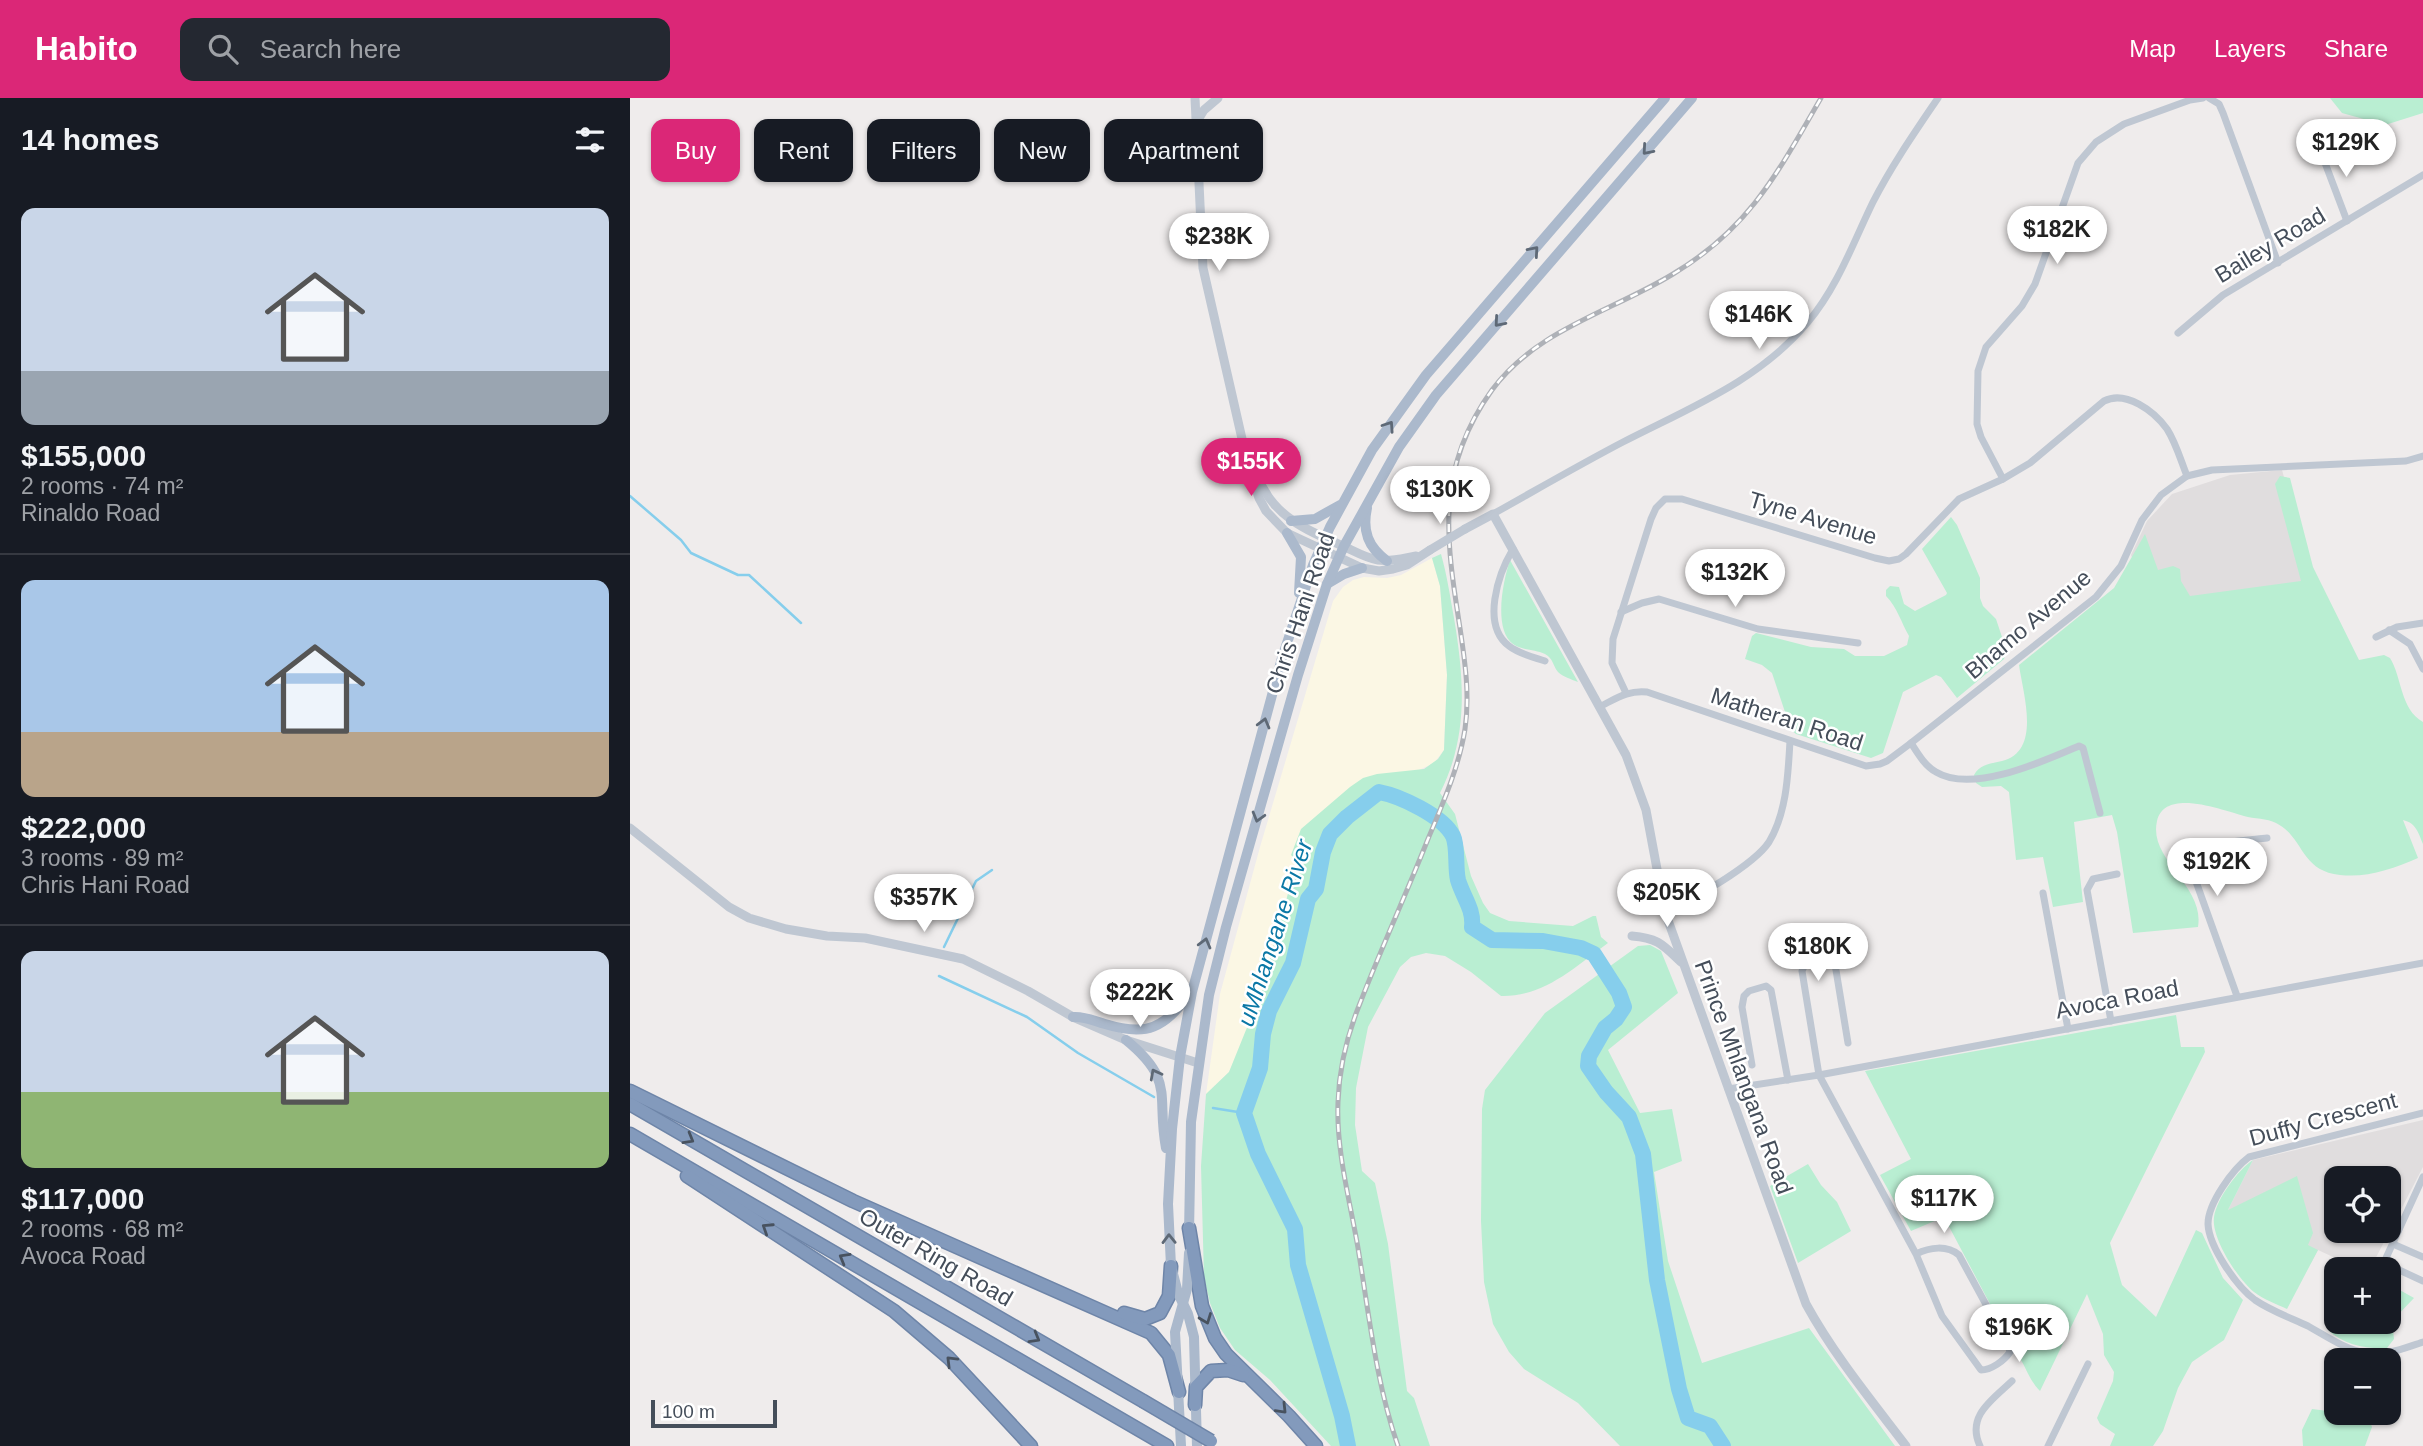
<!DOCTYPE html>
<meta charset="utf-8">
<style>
:root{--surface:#171b24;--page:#242831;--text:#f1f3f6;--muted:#9ea1a6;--line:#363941;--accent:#db2777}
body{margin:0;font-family:Arial,sans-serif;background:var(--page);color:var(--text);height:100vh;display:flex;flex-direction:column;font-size:26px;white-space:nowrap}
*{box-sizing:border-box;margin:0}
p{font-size:23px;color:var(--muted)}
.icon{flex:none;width:38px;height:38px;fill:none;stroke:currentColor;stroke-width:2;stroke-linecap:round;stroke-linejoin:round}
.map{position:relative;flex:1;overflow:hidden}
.details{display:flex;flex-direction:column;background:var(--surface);width:630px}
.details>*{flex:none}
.guide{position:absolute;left:21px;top:21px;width:665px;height:63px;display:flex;gap:14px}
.controls{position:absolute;left:1694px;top:1068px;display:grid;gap:14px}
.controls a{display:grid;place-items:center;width:77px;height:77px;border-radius:14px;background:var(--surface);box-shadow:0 2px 5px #0004;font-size:35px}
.scale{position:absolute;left:21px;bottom:18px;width:126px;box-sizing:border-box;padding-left:7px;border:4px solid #454e5a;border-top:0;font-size:19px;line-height:24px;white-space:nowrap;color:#454e5a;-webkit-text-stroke:5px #fff;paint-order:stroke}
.price{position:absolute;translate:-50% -60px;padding:0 16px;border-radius:24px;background:#fff;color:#222;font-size:23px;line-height:46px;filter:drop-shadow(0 2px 4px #0008)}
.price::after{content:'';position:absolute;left:50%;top:42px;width:21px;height:16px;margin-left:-10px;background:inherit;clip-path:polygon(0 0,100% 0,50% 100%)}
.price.selected{background:var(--accent);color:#fff}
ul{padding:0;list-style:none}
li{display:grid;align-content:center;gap:14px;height:371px;padding:0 21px}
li+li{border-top:2px solid var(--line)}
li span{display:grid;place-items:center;height:217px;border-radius:14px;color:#555}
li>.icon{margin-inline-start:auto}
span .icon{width:126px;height:126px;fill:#fffc;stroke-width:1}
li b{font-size:30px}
h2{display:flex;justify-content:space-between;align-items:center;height:84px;padding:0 21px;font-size:30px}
.chip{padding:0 24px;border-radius:14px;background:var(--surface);box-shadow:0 2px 5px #0004;font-size:24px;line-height:63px}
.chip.selected{background:var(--accent);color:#fff}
header{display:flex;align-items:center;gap:42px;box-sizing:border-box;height:98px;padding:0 35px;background:var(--accent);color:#fff}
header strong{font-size:33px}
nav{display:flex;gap:38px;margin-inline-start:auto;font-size:24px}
.search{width:490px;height:63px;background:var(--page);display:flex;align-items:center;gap:18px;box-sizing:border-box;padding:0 24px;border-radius:14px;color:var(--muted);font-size:26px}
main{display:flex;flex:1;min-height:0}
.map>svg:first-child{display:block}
</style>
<header>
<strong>Habito</strong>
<div class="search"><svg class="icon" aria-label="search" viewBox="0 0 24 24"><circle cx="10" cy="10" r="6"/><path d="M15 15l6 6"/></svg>Search here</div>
<nav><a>Map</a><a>Layers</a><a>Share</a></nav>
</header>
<main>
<section class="details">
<h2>14 homes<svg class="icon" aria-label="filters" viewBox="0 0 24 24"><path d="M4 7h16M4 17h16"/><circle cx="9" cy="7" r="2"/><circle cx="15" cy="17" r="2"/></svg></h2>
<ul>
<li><span style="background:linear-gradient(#c9d6e8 75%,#9aa5b1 0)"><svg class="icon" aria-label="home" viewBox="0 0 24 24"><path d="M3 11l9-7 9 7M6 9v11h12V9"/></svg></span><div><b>$155,000</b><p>2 rooms · 74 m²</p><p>Rinaldo Road</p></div></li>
<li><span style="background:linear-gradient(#a9c7e8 70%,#b9a48a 0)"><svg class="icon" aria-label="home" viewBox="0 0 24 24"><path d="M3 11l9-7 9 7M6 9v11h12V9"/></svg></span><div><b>$222,000</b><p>3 rooms · 89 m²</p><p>Chris Hani Road</p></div></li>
<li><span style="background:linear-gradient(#c9d6e8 65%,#8fb573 0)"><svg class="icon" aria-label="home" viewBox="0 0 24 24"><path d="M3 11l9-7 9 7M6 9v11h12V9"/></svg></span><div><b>$117,000</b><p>2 rooms · 68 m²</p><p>Avoca Road</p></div></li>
</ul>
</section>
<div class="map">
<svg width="1793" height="1348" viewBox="0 0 1793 1348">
<rect width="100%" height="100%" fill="#efecec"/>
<path fill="#fbf7e4" d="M802,460L810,488L817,577L814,652L804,665L789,672L667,763L636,875L638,880L621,925L599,974L576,996L590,896L630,749L703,503L713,489L723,482L734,479L757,480L771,477Z"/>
<g fill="#e0ddde" fill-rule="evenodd">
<path d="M1652,372L1680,473L1701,509L1559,610L1501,457L1517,423L1542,396L1600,377Z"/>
<path d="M1793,1022V1069L1740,1171H1729L1688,1152L1681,1165L1593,1122L1623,1062ZM1706,1080H1759V1132H1706Z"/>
</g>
<g fill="#b9eed2">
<path d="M1700,0H1793V15L1755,27L1712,15Z"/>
<path d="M1650,378L1660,380L1683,469L1729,562L1754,557L1760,560C1772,579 1770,611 1793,624V746C1788,734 1786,725 1773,722L1788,760C1763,771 1737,780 1710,777C1670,773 1674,739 1646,725C1637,720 1624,721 1614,718C1594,713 1535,689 1527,723C1518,762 1575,787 1568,829L1503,835L1487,734L1482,717L1444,724L1453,804L1423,809L1413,759L1386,762L1379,694L1371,688L1352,689L1346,685L1344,677C1350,666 1360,666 1372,663C1412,653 1393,596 1389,567L1484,490L1515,436L1528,472L1543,468L1550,471L1551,483L1560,498L1671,483L1645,386Z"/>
<path d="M1321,419L1327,427L1350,480V500L1353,508L1366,521L1377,554L1374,561L1327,600L1311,579L1306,577L1273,594L1253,655L1241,660L1166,636L1161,632L1142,575L1132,567L1115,561L1122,538L1126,535L1181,549L1214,551L1225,558H1254L1277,547L1279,538C1271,524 1267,509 1256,498V492L1260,488L1269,489L1274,506L1285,513L1316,497L1317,495L1292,451Z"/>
<path d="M811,456C817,477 820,498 824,520C834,580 839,638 810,695L825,716L841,778L853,805L860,815L879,823L943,828L963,818H966L971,839L978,845C945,869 914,899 871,898L841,874L815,858L796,855L781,859L770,869L738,929L726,990L725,1027L732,1073L745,1085L758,1146L777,1293L784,1300L800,1348H701L640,1282L605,1252L590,1230L580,1205L574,1179L571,1068L576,996L599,974L637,880L636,875L667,763L661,757L671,731L720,689L733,680L747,676L794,671L808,661L814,652L817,577L810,488L802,460Z"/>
<path d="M880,462L948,584C941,581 933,579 928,574C923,568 923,560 915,556C905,551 893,553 883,546C863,531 873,483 880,462Z"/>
<path d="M1020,847L1031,853L1048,895L978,952L1010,1015L1042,1011L1052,1063L1024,1074L1038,1163L1072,1265L1179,1230L1265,1348H990L948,1305L894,1271L879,1254L863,1226L854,1184L851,1123L852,1011L855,992L915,915L1008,848Z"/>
<path d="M1546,917L1551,949H1574L1575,954L1480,1145L1492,1187L1526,1219L1566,1132L1572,1135L1593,1180L1613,1202L1594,1242L1562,1264L1548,1290L1533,1333L1523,1348H1480L1485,1336L1470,1326L1467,1320L1483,1283L1484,1274L1474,1257L1473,1236L1457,1196L1410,1293C1398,1281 1396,1267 1386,1255L1314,1119L1281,1133L1250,1077L1281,1061L1235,973Z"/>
<path d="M1623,1062L1598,1112L1667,1078L1683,1135L1678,1147L1688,1152L1657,1211C1646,1206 1633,1201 1624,1194C1608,1181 1581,1140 1584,1119C1587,1100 1608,1072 1623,1062Z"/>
<path d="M1178,1066L1191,1087L1207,1104L1221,1133L1168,1165L1140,1088Z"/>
<path d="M1759,1186L1784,1200L1762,1223L1764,1241L1757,1250C1736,1251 1714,1247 1698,1232L1706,1215V1223H1759Z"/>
<path d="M1706,1310V1314H1736L1742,1329L1735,1348H1673L1672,1332L1682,1311L1698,1313Z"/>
</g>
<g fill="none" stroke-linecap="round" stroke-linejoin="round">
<g stroke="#86ceec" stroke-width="2.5">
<path d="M0,398L51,442L61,455L108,477H119L171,525"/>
<path d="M314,849L346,783L362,772"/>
<path d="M309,878L397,919L448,955L524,999"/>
<path d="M583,1010L614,1015"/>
</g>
<path stroke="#86ceec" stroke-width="16" d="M718,1348L712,1318L668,1167L665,1131L628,1056L614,1015L630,970L633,936L639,913L663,865L678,801L686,791L693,754L700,736L717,719L749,694C770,698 813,718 823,738C828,748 825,770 828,782C833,799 844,811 842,829L862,842L913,843L951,850L964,856L989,895L994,909L986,921L975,930L959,958L958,968L976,994L999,1019L1013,1056L1027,1182L1049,1291L1058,1320L1080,1328L1093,1348"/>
<g stroke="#6e85a8" stroke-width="15">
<g id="motorway">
<path d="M0,993L223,1103L521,1235L539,1257L549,1294"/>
<path d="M0,1006L513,1303"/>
<path d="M0,1036L537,1348"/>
<path d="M57,1078L264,1213L319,1260L401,1348"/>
<path d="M559,1130L572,1208L585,1240L596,1256L659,1318L686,1348"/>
<path d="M494,1215L515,1221L530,1215L539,1198L541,1168"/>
<path d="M565,1307L566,1289L581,1273L598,1272L613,1277"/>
</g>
</g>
<g stroke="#bfc7d2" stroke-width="7">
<path d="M1579,0L1589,6L1593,15L1648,165"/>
<path d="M1689,49L1717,123"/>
<path d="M1548,235L1593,197L1793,77"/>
<path d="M1373,381L1351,339L1347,326L1348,273L1356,249L1392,208L1405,186L1448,65L1466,44L1494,26L1560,2L1573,0"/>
<path d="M863,416C906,392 949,367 993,344C1059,310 1129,283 1178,224C1208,188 1223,145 1243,104C1262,67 1285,34 1308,0"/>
<path d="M883,451C868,476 851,527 879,548C889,556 903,559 915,563"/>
<path d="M991,514L1012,505L1029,501L1128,531L1228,545"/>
<path d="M1759,532L1780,546L1793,571"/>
<path d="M1746,539L1767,529L1793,525"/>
<path d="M996,595L982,565L983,541L1021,421L1026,410L1035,401H1052L1245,460L1259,463L1269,461L1276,456L1329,401L1373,381L1400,365L1474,303C1496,292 1524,313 1537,331C1546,345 1551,363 1557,378"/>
<path d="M971,608C987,600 999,592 1017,594L1236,668L1250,666L1257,663L1281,645L1466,499L1491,468L1512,422L1531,397L1557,378L1582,372L1776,363L1793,358"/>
<path d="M1281,645C1288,656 1295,668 1306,674C1342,696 1414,663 1449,648L1453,650L1470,715"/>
<path d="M1413,795L1438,931"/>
<path d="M1035,814C1061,803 1124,767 1139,744C1157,714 1158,676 1160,643"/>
<path d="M1607,898L1564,778C1557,742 1613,743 1637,740"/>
<path d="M1481,923L1457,792L1463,781L1487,776"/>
<path d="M1218,945L1204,860L1197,858L1176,864L1172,873L1189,977L1286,1156L1312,1218L1351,1272C1361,1272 1374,1263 1380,1254L1378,1247L1329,1157C1317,1147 1300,1149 1286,1156"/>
<path d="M1122,967L1112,909L1114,898L1119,893L1136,888L1141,892L1158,982"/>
<path d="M1098,991L1189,977L1793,865"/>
<path d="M1793,1015L1619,1059C1603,1071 1578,1105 1578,1126C1579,1149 1607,1189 1625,1202C1641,1213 1661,1220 1678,1228C1696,1238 1716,1252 1736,1255C1757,1258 1774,1250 1793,1244"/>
<path d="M1763,1146L1793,1159"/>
<path d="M1754,1165L1793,1183"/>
<path d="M1751,1171L1793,1079"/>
<path d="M1350,1348C1336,1318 1362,1302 1382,1283"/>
<path d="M1418,1348L1458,1266"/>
</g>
<g stroke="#bfc7d2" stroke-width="9">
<path d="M565,0L573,170L618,367L629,400L636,413L657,435L732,470L749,473L763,471L777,467L800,452"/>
<path d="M566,25L574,12L588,0"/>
<path d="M627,377C642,418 676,432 713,448C724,453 736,460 748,462C762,464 774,460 786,458"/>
<path d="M835,431L863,416L996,657L1016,712L1035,814L1176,1206C1204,1257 1241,1302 1276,1348"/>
<path d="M0,730L99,809L119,820L156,831L197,838L235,840L333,861L398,893L443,919L496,942L568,965"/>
<path d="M1002,838C1028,840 1033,847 1051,864"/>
</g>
<g stroke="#abb9cc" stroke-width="10">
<path d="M737,410C732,433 738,449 757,463"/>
<path d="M661,423L685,421L710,407"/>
<path d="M657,435L671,459L669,495"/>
<path d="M697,486L714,476L732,470"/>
<path d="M443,919C455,918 464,923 475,926C518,939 533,930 560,896"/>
<path d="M496,942C546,983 526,997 536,1050"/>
<path d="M559,1135L561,1024L579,897L596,829L668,577L697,486L714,448L769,349L806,297L1062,0"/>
<path d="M551,1348L545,1234L557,1191L559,1155"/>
<path d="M567,1348L564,1239L558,1216L548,1195L541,1168L538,1106L542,1031L550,959L562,894L652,560L683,467L700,429L742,352L796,277L1035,0"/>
</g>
<use href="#motorway" stroke="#839abc" stroke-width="12"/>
<g stroke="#aeb1b7" stroke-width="5">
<path id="rail" d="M768,1348C746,1285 739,1216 728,1150C720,1103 706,1053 708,1004C709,973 716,942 727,913C749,855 775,799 798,741C813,705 829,669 835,631C840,597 835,564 830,530C816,441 805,371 862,292C907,231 981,214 1043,176C1120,130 1148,74 1191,0"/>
</g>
<use href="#rail" stroke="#fff" stroke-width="2.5" stroke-dasharray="8" stroke-linecap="butt"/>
<g stroke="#6e85a8" stroke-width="15" stroke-linecap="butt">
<path id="motorway-bridge" d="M513,1303L581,1343"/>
</g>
<path stroke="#bfc7d2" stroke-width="9" d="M800,452L835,431"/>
<use href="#motorway-bridge" stroke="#839abc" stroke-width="12"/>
</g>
<defs><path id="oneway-chevron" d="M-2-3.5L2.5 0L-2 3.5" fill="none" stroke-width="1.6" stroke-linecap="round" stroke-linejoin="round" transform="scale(1.75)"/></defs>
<g stroke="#5e6976">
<use href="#oneway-chevron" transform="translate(1017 52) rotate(131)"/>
<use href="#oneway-chevron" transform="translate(904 153) rotate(-49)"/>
<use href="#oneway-chevron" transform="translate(869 224) rotate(131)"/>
<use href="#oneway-chevron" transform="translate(759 328) rotate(-56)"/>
<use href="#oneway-chevron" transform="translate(634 625) rotate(-75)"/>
<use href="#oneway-chevron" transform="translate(628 719) rotate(106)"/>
<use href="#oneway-chevron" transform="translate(575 845) rotate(-75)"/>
<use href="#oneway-chevron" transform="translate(525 976) rotate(-118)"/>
<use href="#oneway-chevron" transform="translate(539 1141) rotate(-91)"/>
</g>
<g stroke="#48525f">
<use href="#oneway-chevron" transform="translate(59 1041) rotate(30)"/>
<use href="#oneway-chevron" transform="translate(137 1130) rotate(-147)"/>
<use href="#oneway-chevron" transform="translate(214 1160) rotate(-150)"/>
<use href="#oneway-chevron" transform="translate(576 1221) rotate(69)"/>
<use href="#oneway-chevron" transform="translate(405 1240) rotate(30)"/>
<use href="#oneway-chevron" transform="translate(321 1263) rotate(-135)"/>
<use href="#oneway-chevron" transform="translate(652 1311) rotate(46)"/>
</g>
<g text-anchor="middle" stroke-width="5" stroke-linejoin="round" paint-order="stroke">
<g font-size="23" fill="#454e5a" stroke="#fff">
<text transform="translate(1640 147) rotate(-31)" y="8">Bailey Road</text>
<text transform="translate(1183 420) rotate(17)" y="8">Tyne Avenue</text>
<text transform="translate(670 515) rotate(-71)" y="8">Chris Hani Road</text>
<text transform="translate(1398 526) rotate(-40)" y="8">Bhamo Avenue</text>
<text transform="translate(1157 621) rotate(18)" y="8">Matheran Road</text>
<text transform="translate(1487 901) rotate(-11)" y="8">Avoca Road</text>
<text transform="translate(1114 979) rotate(70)" y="8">Prince Mhlangana Road</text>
<text transform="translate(1693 1021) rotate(-15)" y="8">Duffy Crescent</text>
<text transform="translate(306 1159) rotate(30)" y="8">Outer Ring Road</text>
</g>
<g font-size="24" font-style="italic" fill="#0b78a6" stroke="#fff">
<text transform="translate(645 835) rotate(-72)" y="8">uMhlangane River</text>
</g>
</g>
</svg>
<div class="controls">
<a><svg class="icon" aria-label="locate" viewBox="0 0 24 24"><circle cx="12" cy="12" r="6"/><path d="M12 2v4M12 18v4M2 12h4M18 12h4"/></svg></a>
<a>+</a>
<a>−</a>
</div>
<div class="scale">100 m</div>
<b class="price" style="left:1716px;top:81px">$129K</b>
<b class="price" style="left:1427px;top:168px">$182K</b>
<b class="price" style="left:589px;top:175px">$238K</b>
<b class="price" style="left:1129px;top:253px">$146K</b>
<b class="price selected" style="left:621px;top:400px">$155K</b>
<b class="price" style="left:810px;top:428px">$130K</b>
<b class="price" style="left:1105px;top:511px">$132K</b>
<b class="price" style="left:1587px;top:800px">$192K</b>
<b class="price" style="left:1037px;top:831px">$205K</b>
<b class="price" style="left:294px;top:836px">$357K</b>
<b class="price" style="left:1188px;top:885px">$180K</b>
<b class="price" style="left:510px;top:931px">$222K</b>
<b class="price" style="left:1314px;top:1137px">$117K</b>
<b class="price" style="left:1389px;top:1266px">$196K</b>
<div class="guide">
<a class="chip selected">Buy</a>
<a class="chip">Rent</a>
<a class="chip">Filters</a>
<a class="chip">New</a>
<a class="chip">Apartment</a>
</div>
</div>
</main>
